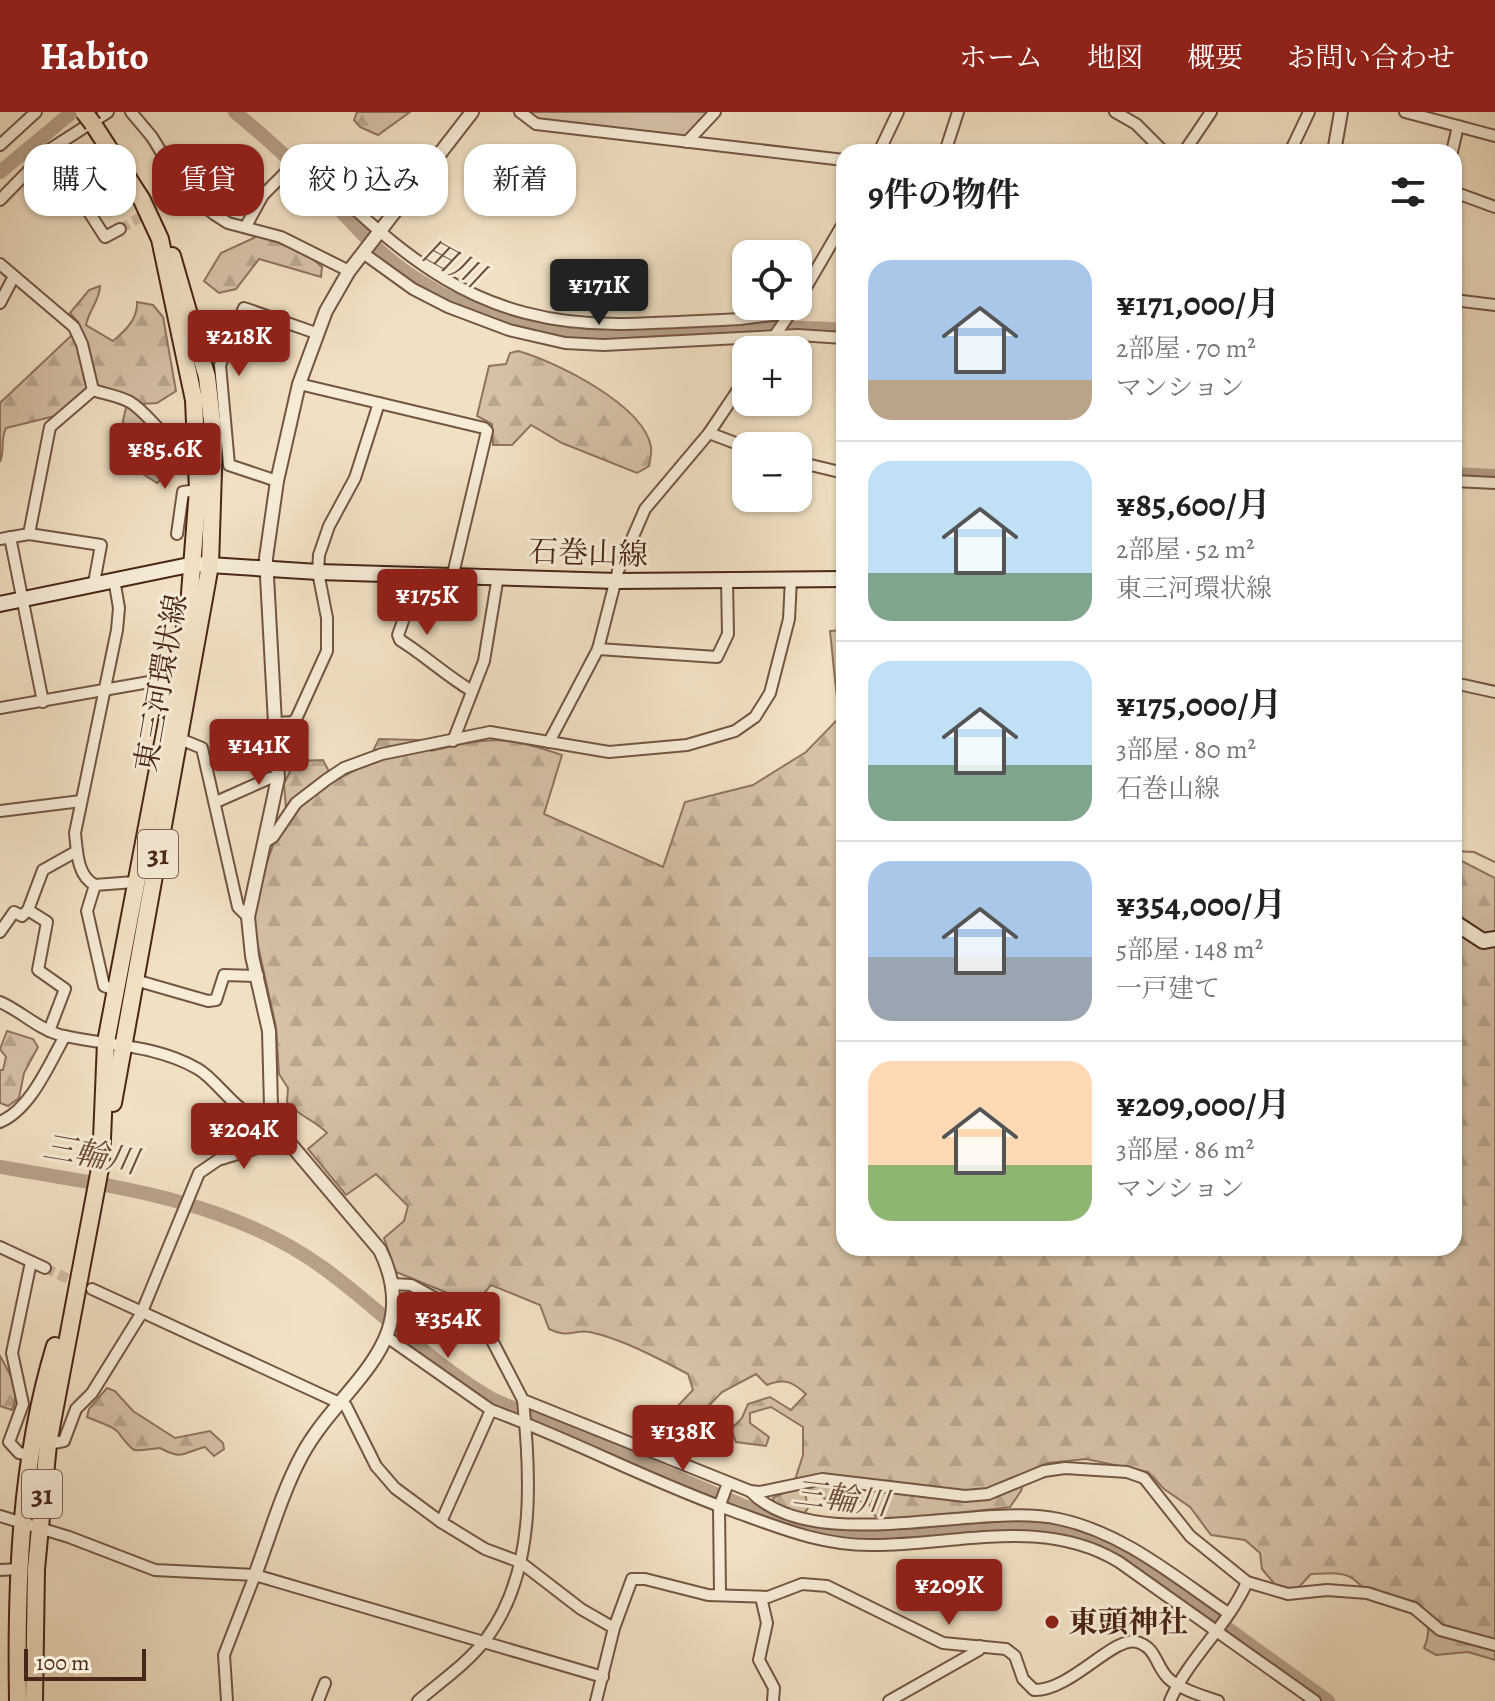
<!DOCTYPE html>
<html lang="ja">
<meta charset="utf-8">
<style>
:root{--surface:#fff;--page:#f6f6f6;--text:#222;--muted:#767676;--line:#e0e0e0;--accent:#8f2418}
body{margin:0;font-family:Alegreya,"Noto Serif JP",serif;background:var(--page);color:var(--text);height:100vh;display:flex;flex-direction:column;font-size:30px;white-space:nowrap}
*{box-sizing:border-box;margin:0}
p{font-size:26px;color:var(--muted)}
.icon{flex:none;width:44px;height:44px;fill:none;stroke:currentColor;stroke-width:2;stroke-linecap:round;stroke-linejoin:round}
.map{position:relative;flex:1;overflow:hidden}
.details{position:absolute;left:836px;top:32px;width:626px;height:1112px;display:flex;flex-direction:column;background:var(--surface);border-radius:24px;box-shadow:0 2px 6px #0004}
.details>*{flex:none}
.guide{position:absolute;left:24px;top:32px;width:692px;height:72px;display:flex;gap:16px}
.fabs{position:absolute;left:732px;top:128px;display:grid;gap:16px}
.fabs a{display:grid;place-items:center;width:80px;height:80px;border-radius:16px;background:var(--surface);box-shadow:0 2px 6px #0004;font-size:40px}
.scale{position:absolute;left:24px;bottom:20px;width:122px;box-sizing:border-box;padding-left:8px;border:4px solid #4a2618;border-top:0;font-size:22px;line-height:28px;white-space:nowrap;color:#4a2618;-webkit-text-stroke:6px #f6ecd8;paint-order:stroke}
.price{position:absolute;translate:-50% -68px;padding:0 18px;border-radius:8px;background:var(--accent);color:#fff;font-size:26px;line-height:52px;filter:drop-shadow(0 2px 4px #0008)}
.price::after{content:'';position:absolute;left:50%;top:48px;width:24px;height:18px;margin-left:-12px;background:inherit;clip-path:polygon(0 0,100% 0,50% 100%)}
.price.selected{background:#222;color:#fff}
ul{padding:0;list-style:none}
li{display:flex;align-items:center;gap:24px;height:200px;padding:0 32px}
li+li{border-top:2px solid var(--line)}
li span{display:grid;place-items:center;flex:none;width:224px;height:160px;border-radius:24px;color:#555}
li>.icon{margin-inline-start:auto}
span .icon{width:96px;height:96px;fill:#fffc;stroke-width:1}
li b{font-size:34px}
h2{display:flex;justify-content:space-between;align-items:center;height:96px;padding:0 32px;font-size:34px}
.pill{padding:0 28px;border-radius:24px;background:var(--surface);box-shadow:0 2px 6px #0004;font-size:28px;line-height:72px}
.pill.selected{background:var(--accent);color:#fff}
header{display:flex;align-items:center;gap:48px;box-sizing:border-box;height:112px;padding:0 40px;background:var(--accent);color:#fff}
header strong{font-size:38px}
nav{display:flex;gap:44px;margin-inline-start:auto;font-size:28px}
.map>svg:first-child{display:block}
</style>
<header>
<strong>Habito</strong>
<nav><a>ホーム</a><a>地図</a><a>概要</a><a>お問い合わせ</a></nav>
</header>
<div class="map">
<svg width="1495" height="1589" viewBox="0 0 1495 1589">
<defs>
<pattern id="forest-firs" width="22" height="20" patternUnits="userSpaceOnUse" patternTransform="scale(2)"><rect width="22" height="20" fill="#d5c1a6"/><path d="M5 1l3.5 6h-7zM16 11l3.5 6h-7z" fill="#b8a68e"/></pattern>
</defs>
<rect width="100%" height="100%" fill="#f1e1c3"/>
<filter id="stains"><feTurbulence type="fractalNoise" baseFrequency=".0025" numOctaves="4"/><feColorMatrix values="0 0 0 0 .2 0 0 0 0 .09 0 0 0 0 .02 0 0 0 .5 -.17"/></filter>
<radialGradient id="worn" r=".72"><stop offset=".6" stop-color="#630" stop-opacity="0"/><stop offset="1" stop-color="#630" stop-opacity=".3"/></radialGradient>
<path fill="#d5c1a6" stroke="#90745f" stroke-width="2" d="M526,0H708L684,25L537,8Z"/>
<g fill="url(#forest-firs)" stroke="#90745f" stroke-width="2">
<path d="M357,0H410L378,23L360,15L354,8Z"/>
<path d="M260,123L307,142L322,155L321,165L259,147L236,177L219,181L204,169L221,141Z"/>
<path d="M100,174C100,188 89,198 86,213L113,229C125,219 138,207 137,190L153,193L163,205L176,279L157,291L141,292L143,306L175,341L166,364L157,371L132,355L133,337L119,326L128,287L98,277L63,302L6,316C0,329 5,338 0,350V291L73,222L78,210L70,201L89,178Z"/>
<path d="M518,239C555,249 644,293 651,335C652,341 650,348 649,354L637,361L562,331L531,313L512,333H493L492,312L477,304L489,254L506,252L510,241Z"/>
<path d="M844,518V1136H1454V745L1495,766V1548L1468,1540L1436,1543L1424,1536C1432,1518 1428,1502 1413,1489L1390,1491L1372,1488C1353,1459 1343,1460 1311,1462L1298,1476H1278L1262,1457L1260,1441L1245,1428L1211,1423L1190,1395L1164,1377L1148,1360L1086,1347L1048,1351L1026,1363L1021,1379L1010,1395L889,1409L875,1404L869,1392L848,1385L828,1389L811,1377L805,1381L808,1396L804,1402L775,1392L773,1386L792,1377L803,1343V1315L771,1295L750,1301V1311L769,1325L766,1334L736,1330L731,1317L742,1306L748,1292L770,1285L791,1298L806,1282C793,1270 785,1266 767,1273L756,1262L722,1280L671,1333L655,1332L651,1322L665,1320L673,1299L693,1278L688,1262C657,1246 625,1228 590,1220C573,1217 571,1227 549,1217L540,1193L491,1173L480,1186L487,1206L450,1182L396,1160L384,1126L404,1109L408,1094L376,1062L346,1083L308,1037L327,1021C315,1008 299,1005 287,990L288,976L279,962L276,915L253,811L261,767L275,728L287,709L284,672L295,649L323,648L334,669L366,653L379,627L419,628L431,639C491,625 503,623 562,643L544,702L663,755L685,690L753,673L806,640L839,606L830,519Z"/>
<path d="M7,919L33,927L38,935L24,961L19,986L8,994L0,991V958H3L6,945L0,937Z"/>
<path d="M0,1244C10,1261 21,1279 12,1298L0,1294Z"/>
<path d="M107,1276L115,1279L133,1299L175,1326L210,1319L223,1331L224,1337L214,1344L205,1335C183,1340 184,1349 160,1336C130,1339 137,1344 117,1319C111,1313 95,1309 87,1305L89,1297Z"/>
</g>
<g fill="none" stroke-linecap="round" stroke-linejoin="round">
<path stroke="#8c705c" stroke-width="2" d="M1454,739L1474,740L1495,750"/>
<g stroke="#b8a189" stroke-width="14">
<path d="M235,0C263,23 290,48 316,73C341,97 362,125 389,147C446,193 522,221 596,225C679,229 761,210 844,218"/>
<path d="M0,60L72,0"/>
<path d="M1454,362L1495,364"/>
<path d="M0,1055C111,1074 227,1087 322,1155C381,1197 430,1252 494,1288L744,1394L785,1411L824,1419L897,1423L1013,1414L1050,1416L1079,1424L1134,1449L1328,1589"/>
</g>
<g stroke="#d0bca1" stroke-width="10" stroke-dasharray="10 5" stroke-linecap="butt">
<path d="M120,117L168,89"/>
<path d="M45,1156L82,1173"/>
</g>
<g stroke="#745543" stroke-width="14">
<g id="minor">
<path d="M131,0L152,25L185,79L214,102L228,111L281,125L349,159"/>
<path d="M520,0L536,12L844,48"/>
<path d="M1115,0L1136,12L1164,40"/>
<path d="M1405,0L1495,24"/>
<path d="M687,30L715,0"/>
<path d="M0,33L36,0"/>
<path d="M49,38L105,125L120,117"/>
<path d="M879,40L898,0"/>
<path d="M945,40L958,0"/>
<path d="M1184,40L1211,0"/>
<path d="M1290,40L1309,0"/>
<path d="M1452,40L1458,14"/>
<path d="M300,45C402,144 474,214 624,212C663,211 702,209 740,207C756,205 772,202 789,203"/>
<path d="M1454,80L1495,95"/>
<path d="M0,88L49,38L108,0"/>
<path d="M168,89L185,79"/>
<path d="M246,114L263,83L298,48"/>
<path d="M363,141L413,177L448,195L509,218L565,231L604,233L798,223L844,226"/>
<path d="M0,152L74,215L82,232L93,278"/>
<path d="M1454,188L1495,193"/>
<path d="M798,189L844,110"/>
<path d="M0,191L13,166"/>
<path d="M765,238L795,194"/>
<path d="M299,272L484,316L487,319L453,462"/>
<path d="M709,321L746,335"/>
<path d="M798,350L844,361"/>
<path d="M277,369L229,353L220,253L244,196L316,221"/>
<path d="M1454,369L1495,371"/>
<path d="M29,422L50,315L93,278C105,282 119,284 130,290C153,304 167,338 198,338"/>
<path d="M177,422L183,380L198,378"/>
<path d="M10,425L43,590"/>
<path d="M0,427L29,422L101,433L94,471"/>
<path d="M420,461L398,523L400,528C427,545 445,563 472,579"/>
<path d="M114,467L119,496L117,518L75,721C77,739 77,764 95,773L87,799L104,874L115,878"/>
<path d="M598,537L717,545L728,522L727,468"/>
<path d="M1454,571L1495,580"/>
<path d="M0,596L155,569L174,570"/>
<path d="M276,611L293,610L297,605L327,539V506L318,460L319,443L329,414L355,366L379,291"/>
<path d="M180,627L202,636L238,795L248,805"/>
<path d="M453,629L484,549L498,464"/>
<path d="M549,630L598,537L618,459L645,397L709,321L746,266"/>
<path d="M216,690L270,666H278"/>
<path d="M0,699L81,689"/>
<path d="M265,730L273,725L296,691L326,668L344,656L382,642L490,620L609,640L687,633L735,619L755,605L770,581L789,507L791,467"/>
<path d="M95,773L134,770"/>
<path d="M0,820L14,800L22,804L28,798"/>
<path d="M135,868L208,889L216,888L224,863L258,864"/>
<path d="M0,890C21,899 38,917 60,923C107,934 155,932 198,957C222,971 242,1014 273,1005"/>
<path d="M49,919L65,877L38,858L47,810L28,798L43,758L77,739"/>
<path d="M0,1010C31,997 49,952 65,924"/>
<path d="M0,1135L45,1156"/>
<path d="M392,1172L411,1173L484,1213L523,1288L750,1379L760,1380L822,1367L965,1384L988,1382L1044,1359L1065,1356L1127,1360L1144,1366L1190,1424L1247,1470L1288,1482L1327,1478L1367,1481L1414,1496L1440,1518L1495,1533"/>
<path d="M92,1177L346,1294L376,1354L395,1376L441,1410"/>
<path d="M387,1225L491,1298"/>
<path d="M48,1332L64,1329L76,1297L92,1281L141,1202L199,1061L218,1048L257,1036L281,1021"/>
<path d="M30,1343L19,1341L9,1330L23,1292L12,1241L31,1150"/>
<path d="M750,1379C814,1446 979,1389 1059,1407C1124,1421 1175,1465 1228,1501"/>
<path d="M0,1404L69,1425L155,1458L255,1463L603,1565"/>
<path d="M0,1458L19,1457"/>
<path d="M720,1481L719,1395L728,1371"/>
<path d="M761,1485L767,1511L759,1548L774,1576L773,1589"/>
<path d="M614,1516L581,1497L520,1450L485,1437L441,1410L491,1298C573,1328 651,1370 733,1399C780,1416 823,1434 874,1433C957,1433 1043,1404 1119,1450L1315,1589"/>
<path d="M227,1589L224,1543L255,1463"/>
<path d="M318,1589L325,1571"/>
<path d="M418,1589C440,1570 468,1551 486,1527C536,1461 531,1366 523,1288"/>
<path d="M596,1589L614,1516L632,1467H645L708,1483L768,1485L802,1472L827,1474L943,1531L1006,1537L1015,1544L1023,1567L1034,1578C1071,1579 1114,1523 1137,1530C1157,1536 1155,1553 1168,1566C1179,1577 1203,1584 1218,1589"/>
<path d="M889,1589L979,1538L980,1534"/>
<path d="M1170,1589C1189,1545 1228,1514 1247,1470"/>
</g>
</g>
<g stroke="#745543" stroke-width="16">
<g id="tertiary">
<path d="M1334,40L1341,0"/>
<path d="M255,1463C270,1423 282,1380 302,1343C341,1271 426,1232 380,1138L281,1021L271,994L269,919L252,844L248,805L278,666L266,446L277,369L299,272L326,199L349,159L472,0"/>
</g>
</g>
<g stroke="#4a2618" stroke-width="18">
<g id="secondary">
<path d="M0,492L194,452L318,460L617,469L844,467"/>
<path d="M1454,810L1483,829L1495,827"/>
</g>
</g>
<g stroke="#4a2618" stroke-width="20">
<g id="primary">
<path d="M113,991L210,453L214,327L207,265L172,144"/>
<path d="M18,1589C16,1470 20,1349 55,1234"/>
<path d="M34,1589L36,1457L48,1332L101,1051L106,930L189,494L198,378L194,288L160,127L142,88L93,12"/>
</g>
</g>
<use href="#minor" stroke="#f6ecd8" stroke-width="10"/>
<use href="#tertiary" stroke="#f6ecd8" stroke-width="12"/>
<use href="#secondary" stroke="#f6ecd8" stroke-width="14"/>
<use href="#primary" stroke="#f1e1c3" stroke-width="16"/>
<g stroke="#4a2618" stroke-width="20" stroke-linecap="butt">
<path id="primary-bridge" d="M84,0L93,12"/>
</g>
<use href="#primary-bridge" stroke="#f1e1c3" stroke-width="16"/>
</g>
<circle fill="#8f2418" stroke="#f6ecd8" stroke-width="3" cx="1052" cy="1510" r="8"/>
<g text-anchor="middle" stroke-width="6" stroke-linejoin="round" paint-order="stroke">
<g fill="#f6ecd8" stroke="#7e6152" stroke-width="2">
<rect x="138" y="718" width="40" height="48" rx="6"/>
<rect x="22" y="1358" width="40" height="48" rx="6"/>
</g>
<g font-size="28" font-weight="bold" fill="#4a2618">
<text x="158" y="752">31</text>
<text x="42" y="1392">31</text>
</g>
<g font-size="30" fill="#4a2618" stroke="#f6ecd8">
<text transform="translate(588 441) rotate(2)" y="10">石巻山線</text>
<text transform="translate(161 571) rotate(-80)" y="10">東三河環状線</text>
</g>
<g font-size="30" font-weight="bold" fill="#4a2618" stroke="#f6ecd8" text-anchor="start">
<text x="1068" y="1520">東頭神社</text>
</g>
<g font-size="32" font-style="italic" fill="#6b4b3a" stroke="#f6ecd8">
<text transform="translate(453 151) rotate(29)" y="11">田川</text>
<text transform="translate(91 1042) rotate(10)" y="11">三輪川</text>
<text transform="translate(841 1386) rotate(7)" y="11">三輪川</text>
</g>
</g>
<rect width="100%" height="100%" filter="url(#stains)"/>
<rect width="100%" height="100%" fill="url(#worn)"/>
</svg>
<div class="fabs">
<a><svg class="icon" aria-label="locate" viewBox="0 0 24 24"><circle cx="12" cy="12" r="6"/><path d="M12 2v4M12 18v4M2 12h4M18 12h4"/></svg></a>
<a>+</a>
<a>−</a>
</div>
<div class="scale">100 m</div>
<b class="price selected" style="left:599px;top:215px">¥171K</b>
<b class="price" style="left:239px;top:266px">¥218K</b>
<b class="price" style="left:165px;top:379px">¥85.6K</b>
<b class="price" style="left:427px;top:525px">¥175K</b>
<b class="price" style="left:259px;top:675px">¥141K</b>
<b class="price" style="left:244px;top:1059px">¥204K</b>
<b class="price" style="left:448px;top:1248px">¥354K</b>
<b class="price" style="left:683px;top:1361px">¥138K</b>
<b class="price" style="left:949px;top:1515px">¥209K</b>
<div class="guide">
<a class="pill">購入</a>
<a class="pill selected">賃貸</a>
<a class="pill">絞り込み</a>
<a class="pill">新着</a>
</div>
<section class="details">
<h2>9件の物件<svg class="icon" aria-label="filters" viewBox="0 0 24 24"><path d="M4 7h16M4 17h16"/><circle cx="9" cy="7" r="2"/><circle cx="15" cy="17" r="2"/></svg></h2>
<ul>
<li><span style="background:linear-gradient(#a9c7e8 75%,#b9a48a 0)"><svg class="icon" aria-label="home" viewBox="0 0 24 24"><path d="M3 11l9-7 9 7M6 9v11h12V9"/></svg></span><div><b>¥171,000/月</b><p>2部屋 · 70 m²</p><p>マンション</p></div></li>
<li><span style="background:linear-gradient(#bfe0f5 70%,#7fa58c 0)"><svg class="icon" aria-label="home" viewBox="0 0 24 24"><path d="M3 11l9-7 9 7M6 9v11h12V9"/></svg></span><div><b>¥85,600/月</b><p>2部屋 · 52 m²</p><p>東三河環状線</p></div></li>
<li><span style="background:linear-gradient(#bfe0f5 65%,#7fa58c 0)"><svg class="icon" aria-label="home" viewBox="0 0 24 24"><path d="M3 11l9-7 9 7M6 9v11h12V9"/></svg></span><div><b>¥175,000/月</b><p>3部屋 · 80 m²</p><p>石巻山線</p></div></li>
<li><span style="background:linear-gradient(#a9c7e8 60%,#9aa5b1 0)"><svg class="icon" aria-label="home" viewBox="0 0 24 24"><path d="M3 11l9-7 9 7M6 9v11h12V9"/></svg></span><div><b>¥354,000/月</b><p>5部屋 · 148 m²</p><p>一戸建て</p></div></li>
<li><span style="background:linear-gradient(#ffd9b3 65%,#8fb573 0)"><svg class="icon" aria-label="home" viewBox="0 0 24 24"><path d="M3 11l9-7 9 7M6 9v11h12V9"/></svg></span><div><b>¥209,000/月</b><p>3部屋 · 86 m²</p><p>マンション</p></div></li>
</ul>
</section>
</div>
